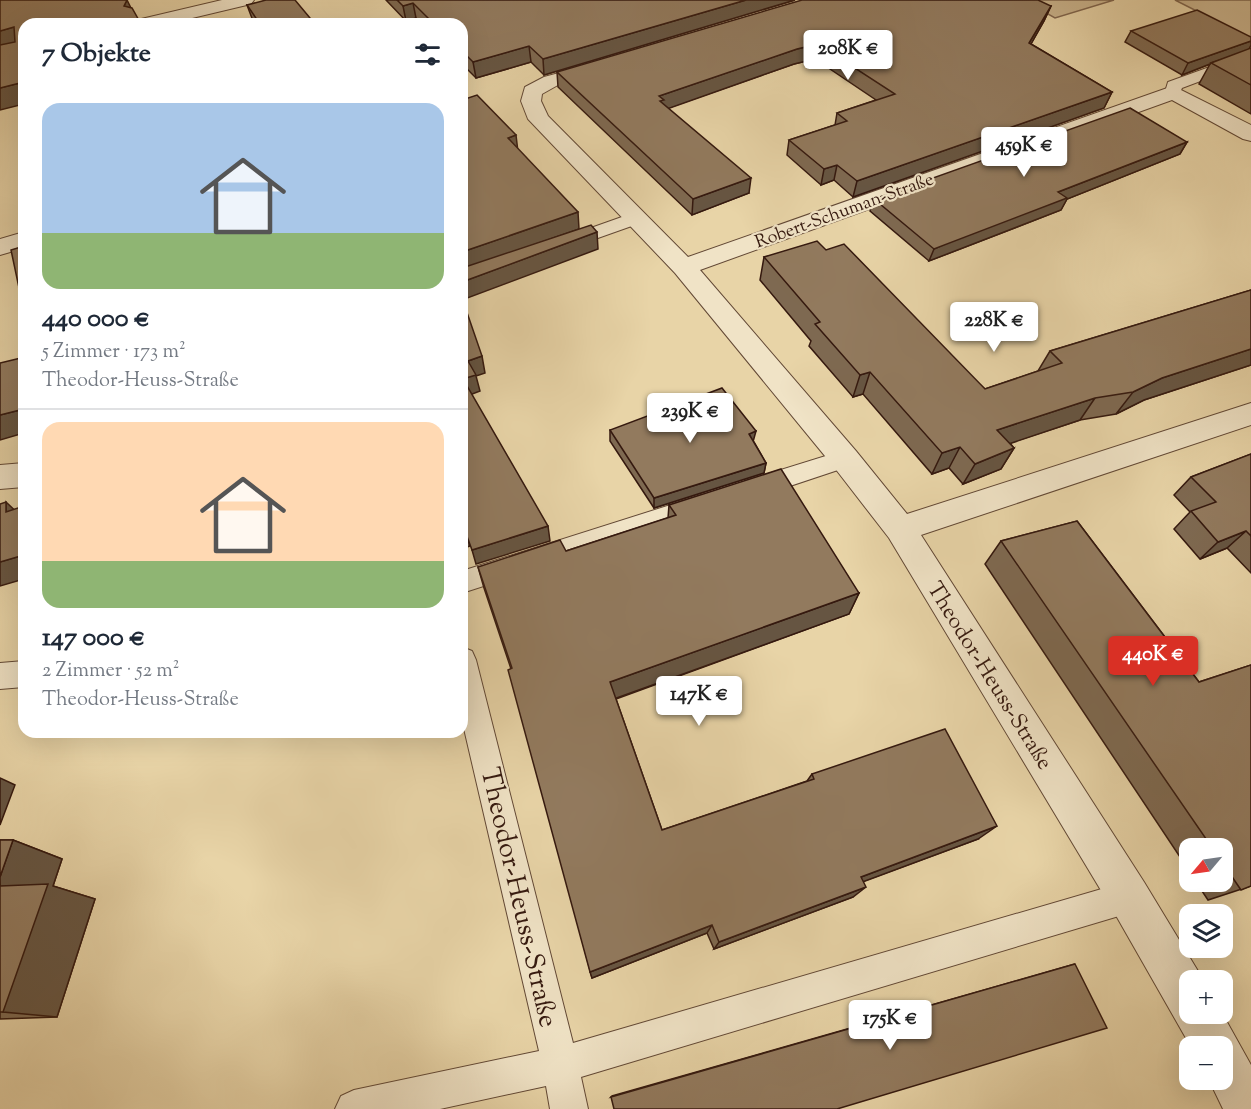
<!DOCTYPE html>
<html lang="de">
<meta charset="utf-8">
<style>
:root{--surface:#fff;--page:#f2f2f3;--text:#1f2937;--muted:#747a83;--line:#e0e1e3;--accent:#d93025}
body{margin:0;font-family:"Sorts Mill Goudy",serif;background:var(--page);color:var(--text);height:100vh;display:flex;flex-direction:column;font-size:22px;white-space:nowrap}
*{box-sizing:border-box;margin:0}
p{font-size:20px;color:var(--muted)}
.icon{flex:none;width:33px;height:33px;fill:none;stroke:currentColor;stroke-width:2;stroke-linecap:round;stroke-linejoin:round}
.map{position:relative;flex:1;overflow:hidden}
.details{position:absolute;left:18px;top:18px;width:450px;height:720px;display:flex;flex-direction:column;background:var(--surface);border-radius:18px;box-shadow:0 6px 24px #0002}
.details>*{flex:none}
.needle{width:39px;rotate:241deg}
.tools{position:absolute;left:1179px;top:838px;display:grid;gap:12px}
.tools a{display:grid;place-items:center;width:54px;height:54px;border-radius:12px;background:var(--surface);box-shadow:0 6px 24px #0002;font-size:30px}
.price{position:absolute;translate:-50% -51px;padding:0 14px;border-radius:6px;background:#fff;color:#222;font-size:20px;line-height:39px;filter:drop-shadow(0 2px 3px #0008)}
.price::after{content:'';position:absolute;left:50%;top:36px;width:18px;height:14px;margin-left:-9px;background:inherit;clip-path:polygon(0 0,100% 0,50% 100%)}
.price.active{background:var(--accent);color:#fff}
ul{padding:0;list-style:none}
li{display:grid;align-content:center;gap:12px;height:318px;padding:0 24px}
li+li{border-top:2px solid var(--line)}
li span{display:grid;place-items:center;height:186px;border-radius:18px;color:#555}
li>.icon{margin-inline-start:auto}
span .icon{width:108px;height:108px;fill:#fffc;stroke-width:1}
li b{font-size:26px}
h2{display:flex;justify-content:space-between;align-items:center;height:72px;padding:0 24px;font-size:26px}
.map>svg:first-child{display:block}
</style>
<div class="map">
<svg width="1251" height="1109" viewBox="0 0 1251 1109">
<rect width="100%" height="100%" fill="#e8d4a7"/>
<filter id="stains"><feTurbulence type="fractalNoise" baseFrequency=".00333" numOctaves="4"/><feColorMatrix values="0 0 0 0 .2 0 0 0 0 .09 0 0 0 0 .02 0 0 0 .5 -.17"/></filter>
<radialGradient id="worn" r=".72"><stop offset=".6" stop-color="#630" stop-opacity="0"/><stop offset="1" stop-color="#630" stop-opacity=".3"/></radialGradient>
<g fill="#cab48d" stroke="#80664e" stroke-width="1.5">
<path d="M1023,0H1114L1055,18Z"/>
<path d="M1175,0H1251V37L1244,35Z"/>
</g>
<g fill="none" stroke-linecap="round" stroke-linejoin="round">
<g stroke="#624835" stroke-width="2">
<g id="service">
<path d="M1251,52V62L1182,88L1179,95H1167L1165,92L1168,82Z"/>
<path d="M636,212L643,214L645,218L643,222L564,250L557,248L554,244L557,240Z"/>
<path d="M845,450L853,453L857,459L853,465L754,498L745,495L742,488L745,481Z"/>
<path d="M702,495L711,498L714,505L711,512L462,593V571Z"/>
<path d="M462,647L472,651L476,660L573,1043L1129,881L1141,885L1145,897L1141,909L1129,913L581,1077L588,1109H550L546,1086L440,1109H335L341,1096L354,1090L539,1051L462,720Z"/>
<path d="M24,661V687L0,689V663Z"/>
</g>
</g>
<g stroke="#624835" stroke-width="2">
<g id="minor">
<path d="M222,0H254L251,4L167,24H135L137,20Z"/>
<path d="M600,62L607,64L610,68L607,72L558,85L542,94L541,101L548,116L688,257L1173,86L1251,125V141L1243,139L1172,100L700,270L856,451L907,514L1251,403V425L921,535L1144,882L1204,981H1190V1014L1222,1013L1251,1065V1109H1223L1209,1080H1222V1047H1191L1114,912L889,538L834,467L675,273L528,119L521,101L525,87L544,77Z"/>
<path d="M24,232V248L0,255V239Z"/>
<path d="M24,463V487L0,489V465Z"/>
</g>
</g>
<use href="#service" fill="#f0e3c6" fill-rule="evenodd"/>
<use href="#minor" fill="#f0e3c6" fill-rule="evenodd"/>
</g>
<g fill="#7e6951" stroke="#35190f" stroke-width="1.5">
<path d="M386,0H795L544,75L531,62L476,78L462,64V24H422L416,18L406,21Z"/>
<path d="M247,5L315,24H255L253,21Z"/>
<path d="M1051,6L1044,21L1031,44L1112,92L1104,108L853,197L834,180L821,185L787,155L789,140L835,125L837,113L876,100L815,59L794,64L668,108L749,193L692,215L558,87L557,72Z"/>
<path d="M1131,31L1249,49L1251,48V114L1199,84L1210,64L1182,75L1125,42Z"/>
<path d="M1187,142L1180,154L1067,199L1061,210L929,261L870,211L874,199Z"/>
<path d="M826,250L985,389L1038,371L1050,351L1251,290V365L1144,400L1116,414L1080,420L1010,443L1014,448L1001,469L963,484L949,468L932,474L863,394L853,397L809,346L811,341L760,280L764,257Z"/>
<path d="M610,430L754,442L766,463L764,473L654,508L610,441Z"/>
<path d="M1251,454V573L1227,548L1200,559L1174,529L1190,512L1174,495L1191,477Z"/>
<path d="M669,505L859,593L849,614L616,699L662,830L807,781L812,774L978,839L864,881L853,897L714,949L707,933L592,978L511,669L484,588L478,567L566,551L668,518Z"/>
<path d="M1077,521L1199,682L1251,665V886L1208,900L1196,882H1222V849H1190V872L985,564L1001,541Z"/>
<path d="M0,840H13L62,859L53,886L95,899L57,1017L0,1019Z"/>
<path d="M1075,964L611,1097L612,1096Z"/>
</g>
<g fill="#665542" stroke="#35190f" stroke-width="1.5">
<path d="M127,0L136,18L124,6Z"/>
<path d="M746,0H795L544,75L543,59Z"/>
<path d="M413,3L416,18L406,21L403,6Z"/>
<path d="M1051,6L1044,21L1023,58L1029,43Z"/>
<path d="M14,27L24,43L0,52V31Z"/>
<path d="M1251,41V45L1248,51L1211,63L1210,64L1182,75L1188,63Z"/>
<path d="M818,44L815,59L794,64L664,110V115L659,96L797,49Z"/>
<path d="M529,46L531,62L476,78L473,62Z"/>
<path d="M24,82V104L0,110V88Z"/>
<path d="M1112,92L1104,108L853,197L857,181Z"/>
<path d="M516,135L518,152L508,138Z"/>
<path d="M1187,142L1180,154L1067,199L1061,210L929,261L934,249L1058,192Z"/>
<path d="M837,165L834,180L821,185L824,169Z"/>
<path d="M751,178L749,193L692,215L693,199Z"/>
<path d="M578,212L579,229L462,270V252Z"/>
<path d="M597,232L598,249L462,300V282Z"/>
<path d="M24,286V294L19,288Z"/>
<path d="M1251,349V365L1144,400L1116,414L1133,392L1162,378Z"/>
<path d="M482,356L485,373L476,376L480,391L467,396L463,379L468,361Z"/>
<path d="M21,358L24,361V390L23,389Z"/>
<path d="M870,372L863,394L853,397L860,375Z"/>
<path d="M1095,398L1080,420L985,452L997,430Z"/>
<path d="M24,409V433L0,440V415Z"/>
<path d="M756,431L753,442L749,434Z"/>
<path d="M960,447L949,468L932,474L942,453Z"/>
<path d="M1014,448L1001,469L963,484L975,464Z"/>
<path d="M766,463L764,473L654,508V498Z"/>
<path d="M6,502L24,519L6,512Z"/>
<path d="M548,526L550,541L476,564L472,550Z"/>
<path d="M465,531L470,546L464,548L462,543V533Z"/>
<path d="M1246,531L1227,548L1200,559L1218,542Z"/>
<path d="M24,555V579L0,586V562Z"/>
<path d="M859,593L849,614L611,700L610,682Z"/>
<path d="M0,778L15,785L0,825Z"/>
<path d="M997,826L978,839L849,887L861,877Z"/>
<path d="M13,840L62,859L53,886L95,899L57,1017L3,1012L0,877Z"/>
<path d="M866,887L853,897L714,949L719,942Z"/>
<path d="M712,925L707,933L592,978L590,972Z"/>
</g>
<g fill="#927a5e" stroke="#35190f" stroke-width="1.5">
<path d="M0,0H127L124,6L132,8L141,24H24V82L0,88V45L15,42L14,27L0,31Z"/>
<path d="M266,0H295L315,24H260L247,5Z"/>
<path d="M397,0H746L543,59L529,46L473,62L462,51V24H434L413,3L403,6Z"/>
<path d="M802,0H1038L1051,6L1029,43L1112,92L857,181L837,165L824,169L789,140L847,121L837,113L895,94L818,44L797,49L659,96L664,100L660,101L751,178L693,199L557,72Z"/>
<path d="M1197,10L1251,37V41L1188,63L1131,31Z"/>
<path d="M1251,48V85L1211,63Z"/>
<path d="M477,95L516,135L508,138L578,212L462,252V100Z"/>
<path d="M1130,108L1187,142L1058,192L1067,198L934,249L874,199Z"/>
<path d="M591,225L597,232L462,282V268Z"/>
<path d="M817,241L826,250L844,244L985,389L1062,363L1050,351L1251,290V349L1162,378L1133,392L1095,398L997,430L1014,448L975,464L960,447L942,453L870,372L860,375L815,324L820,322L764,257Z"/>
<path d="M24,246V286L19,288L11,250Z"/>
<path d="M462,298L482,356L468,361L476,375L463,379L548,526L472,550L465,531L462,533Z"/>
<path d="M21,358L23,389V374H24V412V409L0,415V363Z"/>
<path d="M722,388L756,431L749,434L766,463L654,498L610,430Z"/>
<path d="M1251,454V536L1246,531L1218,542L1191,511L1216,502L1191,477Z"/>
<path d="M781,469L859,593L610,682L662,830L814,779L812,774L945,729L997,826L861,877L866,887L719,942L712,925L590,972L508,670L512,668L478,567L560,540L566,551L676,515L669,505Z"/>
<path d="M6,502V512L24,506V555L0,562V504Z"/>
<path d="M1077,521L1199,682L1251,665V886L1241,890L1222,862V849H1213L1001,541Z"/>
<path d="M0,840H13L0,877Z"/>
<path d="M48,884L3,1012H0V886Z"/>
<path d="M1075,964L1107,1028L837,1109H614L611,1097Z"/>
</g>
<g text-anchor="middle" stroke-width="4.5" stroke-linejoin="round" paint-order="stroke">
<g font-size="18" fill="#35190f" stroke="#f0e3c6">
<text transform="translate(844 210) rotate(-20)" y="6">Robert-Schuman-Straße</text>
</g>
<g font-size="22" fill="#35190f" stroke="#f0e3c6">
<text transform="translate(991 675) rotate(58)" y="8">Theodor-Heuss-Straße</text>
</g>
<g font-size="27" fill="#35190f" stroke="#f0e3c6">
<text transform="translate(520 897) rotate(77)" y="9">Theodor-Heuss-Straße</text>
</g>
</g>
<rect width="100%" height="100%" filter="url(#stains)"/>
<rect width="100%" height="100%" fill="url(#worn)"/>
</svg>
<div class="tools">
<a><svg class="needle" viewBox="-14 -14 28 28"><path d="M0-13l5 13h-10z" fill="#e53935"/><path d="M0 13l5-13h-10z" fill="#747a83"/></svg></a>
<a><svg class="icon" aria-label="layers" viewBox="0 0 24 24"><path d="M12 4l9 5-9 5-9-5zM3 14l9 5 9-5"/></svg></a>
<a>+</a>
<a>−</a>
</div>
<b class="price" style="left:848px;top:81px">208K €</b>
<b class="price" style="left:1024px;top:178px">459K €</b>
<b class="price" style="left:994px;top:353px">228K €</b>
<b class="price" style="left:690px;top:444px">239K €</b>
<b class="price active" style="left:1153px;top:687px">440K €</b>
<b class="price" style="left:699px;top:727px">147K €</b>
<b class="price" style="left:890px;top:1051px">175K €</b>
<section class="details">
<h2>7 Objekte<svg class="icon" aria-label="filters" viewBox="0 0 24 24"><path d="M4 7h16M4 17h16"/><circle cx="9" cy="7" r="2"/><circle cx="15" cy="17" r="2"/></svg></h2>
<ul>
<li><span style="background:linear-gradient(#a9c7e8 70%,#8fb573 0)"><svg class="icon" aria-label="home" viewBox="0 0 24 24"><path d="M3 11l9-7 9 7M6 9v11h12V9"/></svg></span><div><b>440 000 €</b><p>5 Zimmer · 173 m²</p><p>Theodor-Heuss-Straße</p></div></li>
<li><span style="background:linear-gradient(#ffd9b3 75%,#8fb573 0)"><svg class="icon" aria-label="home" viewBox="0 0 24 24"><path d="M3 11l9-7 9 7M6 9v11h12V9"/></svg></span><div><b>147 000 €</b><p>2 Zimmer · 52 m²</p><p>Theodor-Heuss-Straße</p></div></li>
</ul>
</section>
</div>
